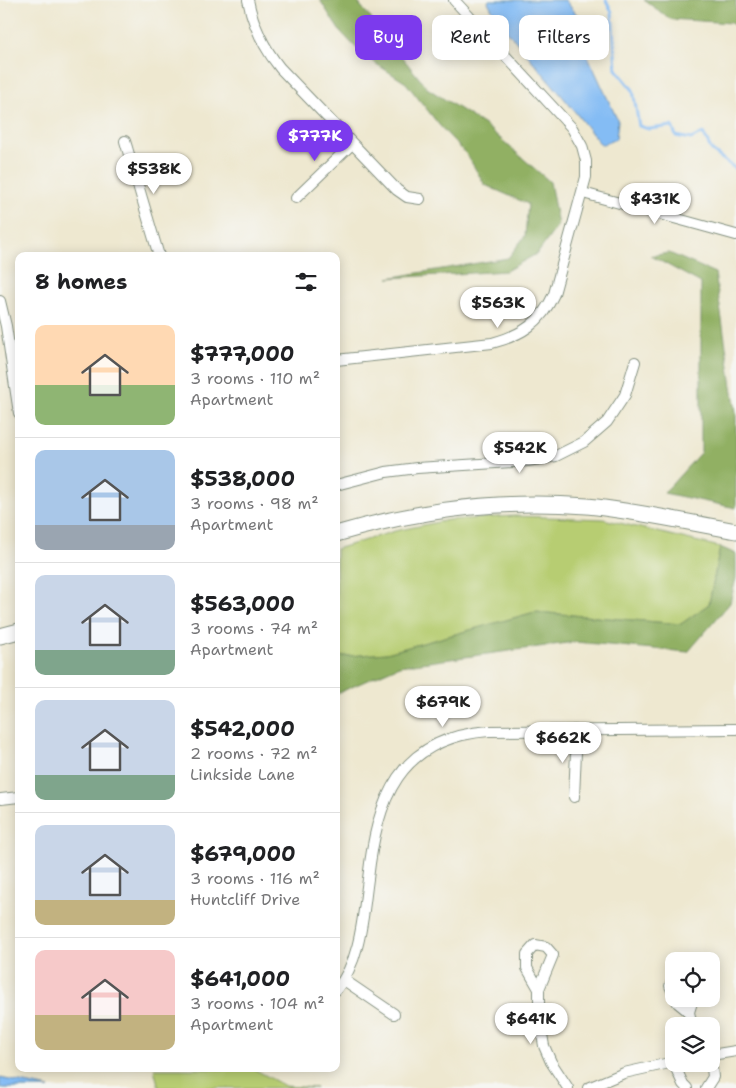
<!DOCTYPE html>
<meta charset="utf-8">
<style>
:root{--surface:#fff;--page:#f6f6f6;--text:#202124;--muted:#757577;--line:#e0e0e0;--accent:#7c3aed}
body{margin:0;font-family:"Shantell Sans",sans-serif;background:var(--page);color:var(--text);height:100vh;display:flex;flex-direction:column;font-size:19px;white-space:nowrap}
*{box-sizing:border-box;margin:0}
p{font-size:16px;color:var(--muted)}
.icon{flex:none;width:28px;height:28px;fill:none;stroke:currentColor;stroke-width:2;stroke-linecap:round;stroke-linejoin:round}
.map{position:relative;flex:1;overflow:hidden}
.details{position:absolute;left:15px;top:252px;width:325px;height:820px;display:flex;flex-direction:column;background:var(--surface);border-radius:10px;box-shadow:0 2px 12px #0003}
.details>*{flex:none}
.banner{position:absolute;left:355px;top:15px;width:305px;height:45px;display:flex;gap:10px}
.fabs{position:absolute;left:665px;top:952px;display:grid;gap:10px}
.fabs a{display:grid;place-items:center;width:55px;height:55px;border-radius:10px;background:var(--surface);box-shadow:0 2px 12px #0003;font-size:25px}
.price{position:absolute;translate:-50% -42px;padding:0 11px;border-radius:18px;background:#fff;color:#222;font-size:16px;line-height:32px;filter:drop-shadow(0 1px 2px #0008)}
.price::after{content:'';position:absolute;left:50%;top:30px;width:15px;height:11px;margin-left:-8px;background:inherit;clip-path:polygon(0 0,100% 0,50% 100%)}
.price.on{background:var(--accent);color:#fff}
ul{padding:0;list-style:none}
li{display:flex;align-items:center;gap:15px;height:125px;padding:0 20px}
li+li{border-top:1px solid var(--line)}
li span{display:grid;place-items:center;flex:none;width:140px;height:100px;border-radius:10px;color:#555}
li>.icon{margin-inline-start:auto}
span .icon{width:60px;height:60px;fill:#fffc;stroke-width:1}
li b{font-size:21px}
h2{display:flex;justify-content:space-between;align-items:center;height:60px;padding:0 20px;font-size:21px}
.pill{padding:0 18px;border-radius:10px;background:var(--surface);box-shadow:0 2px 12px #0003;font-size:18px;line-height:45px}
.pill.on{background:var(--accent);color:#fff}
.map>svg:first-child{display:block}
</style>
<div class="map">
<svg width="736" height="1088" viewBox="0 0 736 1088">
<rect width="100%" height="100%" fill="#f6f6f2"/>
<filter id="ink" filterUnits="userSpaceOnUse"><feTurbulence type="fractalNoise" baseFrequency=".02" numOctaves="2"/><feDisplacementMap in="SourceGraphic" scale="10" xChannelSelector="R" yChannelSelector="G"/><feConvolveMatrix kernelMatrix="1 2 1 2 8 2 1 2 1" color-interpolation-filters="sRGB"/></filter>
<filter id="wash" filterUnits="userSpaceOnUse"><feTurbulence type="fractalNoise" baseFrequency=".0096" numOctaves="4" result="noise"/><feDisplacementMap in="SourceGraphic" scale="20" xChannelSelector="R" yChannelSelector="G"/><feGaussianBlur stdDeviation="1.12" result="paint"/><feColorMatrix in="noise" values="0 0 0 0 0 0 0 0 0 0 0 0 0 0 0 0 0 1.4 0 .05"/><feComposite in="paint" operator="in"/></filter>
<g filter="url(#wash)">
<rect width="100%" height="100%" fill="#eee8d0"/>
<g fill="#b7cd72" stroke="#6b8553">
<path d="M515,516L603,519L720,547L709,604L681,624L535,612L387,653L336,657V549L395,531L448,520Z"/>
<path d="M154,1069H254L285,1086L317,1088H159Z"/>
</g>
<g fill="#91b064" stroke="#58764c">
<path d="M320,0H356L427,88L486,126L550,182L558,225L538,253L506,271L388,278L508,258L525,236L528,204L485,185L467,155L440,126L406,83L364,56L339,30Z"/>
<path d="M644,0H736V27L731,23L670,19Z"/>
<path d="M669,253L715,273L736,413V508L664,493L701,452V283L651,256Z"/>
<path d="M720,547L736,554V578L730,603L688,652L575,642L399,666L336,694V657L387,653L535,612L681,624L709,604Z"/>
</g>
<g fill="#84bcf4" stroke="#527c94">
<path d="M489,0H565L588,28L586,52L618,121L616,139L601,145L568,103L497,19L488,2Z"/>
<path d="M0,1078L50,1088H0Z"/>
</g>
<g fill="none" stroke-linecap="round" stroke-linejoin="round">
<path stroke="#84bcf4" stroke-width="3" d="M606,0L612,12L616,69L633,90L639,126L649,129L672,126L676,136L691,139L703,133L712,151L736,169"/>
</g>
</g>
<g filter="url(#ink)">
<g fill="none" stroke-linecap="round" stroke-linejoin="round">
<g stroke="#869282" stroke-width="12">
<g id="street">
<path d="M248,0C253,25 264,48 280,68L397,190L407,197L420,199"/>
<path d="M125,141L159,256"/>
<path d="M583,193L736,235"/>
<path d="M296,198L352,144"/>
<path d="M0,301L6,326L19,413"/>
<path d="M336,360L492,343C522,335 541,323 554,294L586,177V161L582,146L572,128L454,0"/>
<path d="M336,485L386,472L417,468L528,461L556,456L584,442L607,422L625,395L635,362"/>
<path d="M574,730L576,752L574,797"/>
<path d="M1,799L19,797"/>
<path d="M674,978L670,986L674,994"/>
<path d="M344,980L394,1014"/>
<path d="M539,989L527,968V954L535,945L546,947L553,955L539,989V1017L544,1046L551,1062L568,1088"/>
<path d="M336,990C361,961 363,915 368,879C377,799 398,738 489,731L736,729"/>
<path d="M676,999L678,1003L689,1012"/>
<path d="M692,1026L689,1012L693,999"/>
<path d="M711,1055L736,1051"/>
<path d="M674,1064L683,1084L687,1088"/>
<path d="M588,1088L624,1073L674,1062"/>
<path d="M706,1088L713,1077L711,1058"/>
</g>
</g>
<g stroke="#869282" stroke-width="17">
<g id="secondary">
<path d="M336,534C417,510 502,499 587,506C637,511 686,522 736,531"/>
<path d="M0,636L19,631"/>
</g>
</g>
<use href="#street" stroke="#fff" stroke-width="10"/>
<use href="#secondary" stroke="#fff" stroke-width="15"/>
</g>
</g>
</svg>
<div class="fabs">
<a><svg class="icon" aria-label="locate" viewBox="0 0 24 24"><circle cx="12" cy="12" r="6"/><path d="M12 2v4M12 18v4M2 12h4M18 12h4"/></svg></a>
<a><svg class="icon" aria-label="layers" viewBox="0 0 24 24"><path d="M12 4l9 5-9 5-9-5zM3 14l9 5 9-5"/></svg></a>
</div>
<b class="price on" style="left:315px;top:162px">$777K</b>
<b class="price" style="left:154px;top:195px">$538K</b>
<b class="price" style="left:655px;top:225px">$431K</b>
<b class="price" style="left:498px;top:329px">$563K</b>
<b class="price" style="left:520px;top:474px">$542K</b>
<b class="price" style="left:443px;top:728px">$679K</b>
<b class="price" style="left:563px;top:764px">$662K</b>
<b class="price" style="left:531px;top:1045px">$641K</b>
<div class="banner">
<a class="pill on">Buy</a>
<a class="pill">Rent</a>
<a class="pill">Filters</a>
</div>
<section class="details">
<h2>8 homes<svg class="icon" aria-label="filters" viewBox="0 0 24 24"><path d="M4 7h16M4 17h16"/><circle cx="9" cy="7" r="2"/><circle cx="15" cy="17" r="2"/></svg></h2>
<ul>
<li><span style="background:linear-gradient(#ffd9b3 60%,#8fb573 0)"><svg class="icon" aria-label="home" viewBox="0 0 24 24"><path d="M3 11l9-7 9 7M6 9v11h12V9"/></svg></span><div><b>$777,000</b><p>3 rooms · 110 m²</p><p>Apartment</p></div></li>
<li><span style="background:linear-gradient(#a9c7e8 75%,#9aa5b1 0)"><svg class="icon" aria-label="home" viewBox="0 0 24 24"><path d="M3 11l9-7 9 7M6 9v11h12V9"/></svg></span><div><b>$538,000</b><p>3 rooms · 98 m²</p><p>Apartment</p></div></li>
<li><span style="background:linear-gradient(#c9d6e8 75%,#7fa58c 0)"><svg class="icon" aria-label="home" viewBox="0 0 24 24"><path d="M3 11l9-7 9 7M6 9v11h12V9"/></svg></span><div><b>$563,000</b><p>3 rooms · 74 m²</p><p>Apartment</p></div></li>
<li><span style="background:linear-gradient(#c9d6e8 75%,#7fa58c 0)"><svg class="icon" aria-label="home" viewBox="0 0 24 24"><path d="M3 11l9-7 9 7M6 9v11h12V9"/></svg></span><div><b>$542,000</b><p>2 rooms · 72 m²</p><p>Linkside Lane</p></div></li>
<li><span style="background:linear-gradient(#c9d6e8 75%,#c2b280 0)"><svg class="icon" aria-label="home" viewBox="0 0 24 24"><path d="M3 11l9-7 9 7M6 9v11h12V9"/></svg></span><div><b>$679,000</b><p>3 rooms · 116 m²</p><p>Huntcliff Drive</p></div></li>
<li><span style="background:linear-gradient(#f6c9c9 65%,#c2b280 0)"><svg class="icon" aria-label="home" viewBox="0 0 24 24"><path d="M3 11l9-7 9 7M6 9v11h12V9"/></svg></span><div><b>$641,000</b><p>3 rooms · 104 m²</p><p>Apartment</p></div></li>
</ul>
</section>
</div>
